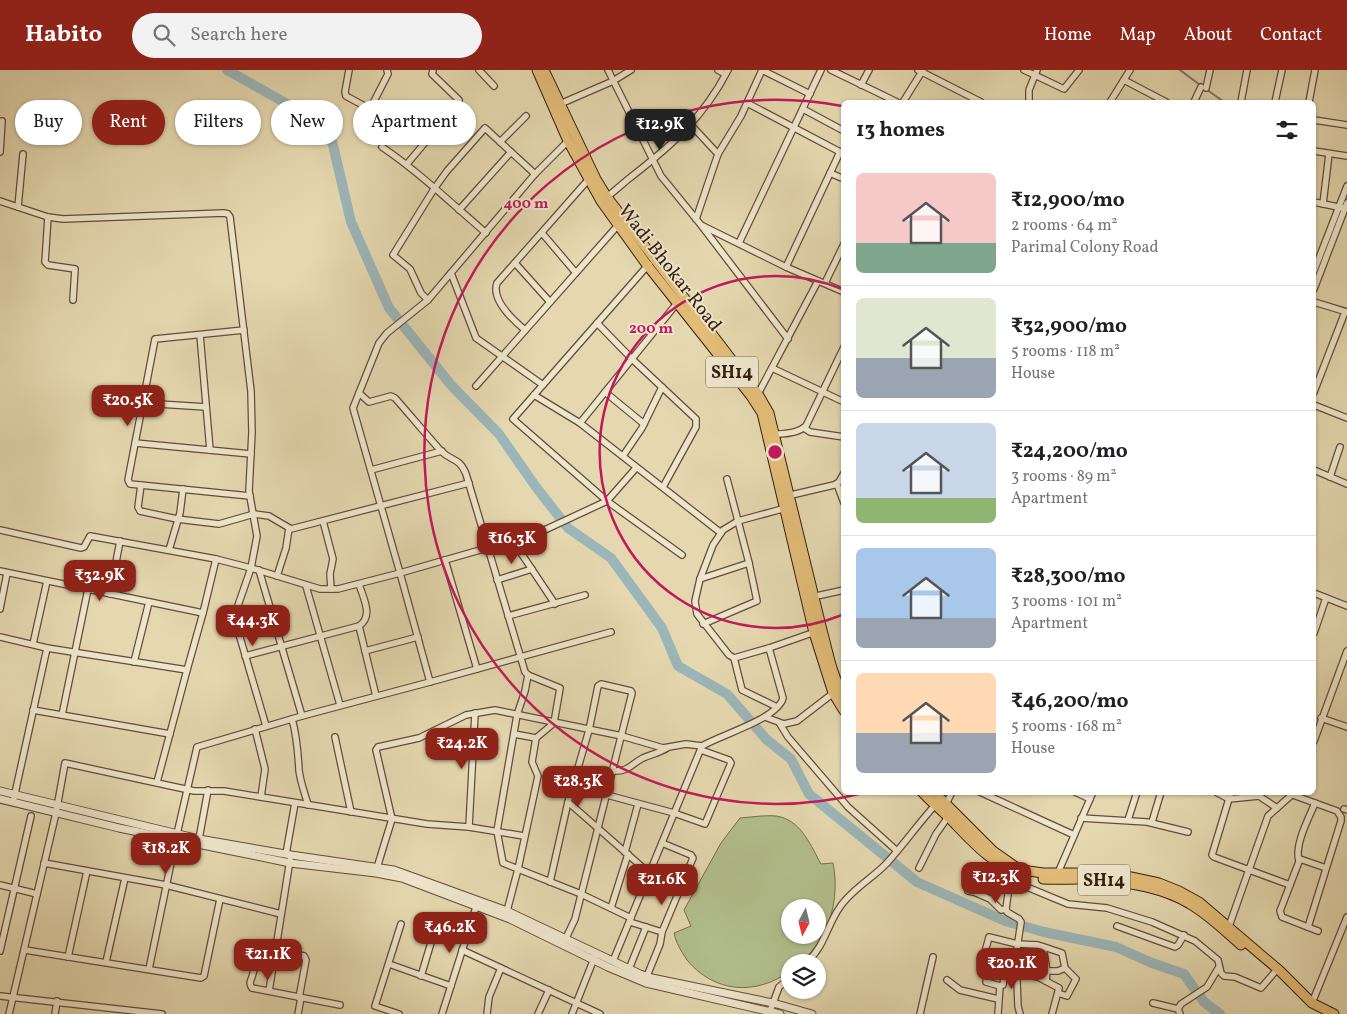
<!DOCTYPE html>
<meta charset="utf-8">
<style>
:root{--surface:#fff;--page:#f2f2f2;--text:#202124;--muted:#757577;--line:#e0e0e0;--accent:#8f2418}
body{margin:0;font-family:Vollkorn,serif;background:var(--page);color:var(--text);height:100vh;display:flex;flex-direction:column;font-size:19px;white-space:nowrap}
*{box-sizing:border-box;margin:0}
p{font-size:16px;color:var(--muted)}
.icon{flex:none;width:28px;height:28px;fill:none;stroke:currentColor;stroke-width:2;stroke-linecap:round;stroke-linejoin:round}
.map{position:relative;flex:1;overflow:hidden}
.side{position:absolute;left:841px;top:30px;width:475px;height:695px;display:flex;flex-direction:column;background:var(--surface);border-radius:8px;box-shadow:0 1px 4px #0004}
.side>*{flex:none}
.hud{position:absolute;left:15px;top:30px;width:475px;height:45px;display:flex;gap:10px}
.needle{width:32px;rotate:187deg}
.fabs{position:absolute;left:781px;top:829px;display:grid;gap:10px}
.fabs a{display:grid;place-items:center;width:45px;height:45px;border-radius:50%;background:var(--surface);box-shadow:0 1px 4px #0004;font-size:25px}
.price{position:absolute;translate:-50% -42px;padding:0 11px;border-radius:10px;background:var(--accent);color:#fff;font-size:16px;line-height:32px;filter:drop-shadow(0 1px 2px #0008)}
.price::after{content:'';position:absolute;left:50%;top:30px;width:15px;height:11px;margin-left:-8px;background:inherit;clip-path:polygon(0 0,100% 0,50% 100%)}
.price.on{background:#222;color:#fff}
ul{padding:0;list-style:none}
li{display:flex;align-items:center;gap:15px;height:125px;padding:0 15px}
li+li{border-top:1px solid var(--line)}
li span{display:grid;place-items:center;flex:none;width:140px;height:100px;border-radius:8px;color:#555}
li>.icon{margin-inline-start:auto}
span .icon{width:60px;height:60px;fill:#fffc;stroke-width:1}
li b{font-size:21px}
h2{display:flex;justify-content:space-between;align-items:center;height:60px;padding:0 15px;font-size:21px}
.tag{padding:0 18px;border-radius:22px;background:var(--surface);box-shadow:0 1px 4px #0004;font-size:18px;line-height:45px}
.tag.on{background:var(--accent);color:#fff}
header{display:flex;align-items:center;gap:30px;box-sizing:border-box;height:70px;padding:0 25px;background:var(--accent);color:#fff}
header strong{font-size:24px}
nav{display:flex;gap:28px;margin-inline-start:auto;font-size:18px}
.search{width:350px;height:45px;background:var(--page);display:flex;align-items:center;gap:12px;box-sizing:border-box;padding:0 18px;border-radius:28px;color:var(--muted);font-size:19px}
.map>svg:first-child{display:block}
</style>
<header>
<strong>Habito</strong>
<div class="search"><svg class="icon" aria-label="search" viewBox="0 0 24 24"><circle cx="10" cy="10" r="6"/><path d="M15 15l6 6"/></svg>Search here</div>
<nav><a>Home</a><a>Map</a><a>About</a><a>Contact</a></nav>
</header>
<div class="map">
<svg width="1347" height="944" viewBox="0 0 1347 944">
<rect width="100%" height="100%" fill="#e5d8b0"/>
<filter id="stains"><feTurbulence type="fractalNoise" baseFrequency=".004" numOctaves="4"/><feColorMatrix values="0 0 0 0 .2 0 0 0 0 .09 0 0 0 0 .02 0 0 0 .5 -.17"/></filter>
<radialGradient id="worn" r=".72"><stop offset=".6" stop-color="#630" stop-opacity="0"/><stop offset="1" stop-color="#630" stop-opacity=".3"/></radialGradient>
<path fill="#b2bf8d" stroke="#746e4e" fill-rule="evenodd" d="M761,746C767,746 775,745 781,747C802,753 811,776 821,794L833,793C840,828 830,868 801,892H790V901C756,926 714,923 687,890C681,881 676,873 674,863L691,856L684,840L721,773L740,748ZM790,838H818V865H790Z"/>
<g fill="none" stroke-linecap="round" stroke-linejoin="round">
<g stroke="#737974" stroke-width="2">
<path d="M1180,0L1200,15"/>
<path d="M1206,19L1224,32"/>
</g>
<path stroke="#9cb6b8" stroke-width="10" d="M227,0L291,36L332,71L351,152L389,238L451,315L499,364L536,417L568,458L611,488L662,558L678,596L727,624L766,669L791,689L809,724L917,812L1005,851L1044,862L1116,877L1152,893L1184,904L1204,932L1220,944"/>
<g stroke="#624c37" stroke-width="8">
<g id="minor">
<path d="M349,0L345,22L346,26L370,39L388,4L387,0"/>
<path d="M479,0L494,16"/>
<path d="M608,0L661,106L701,155L788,269"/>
<path d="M718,0L725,4"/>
<path d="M831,0L897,32"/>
<path d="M918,0L981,32"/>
<path d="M1024,0L1064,19L1079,0"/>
<path d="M1124,10L1166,32"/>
<path d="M861,15L869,0"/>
<path d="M1206,18L1210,0"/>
<path d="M903,32L923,0"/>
<path d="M1029,32V20L1037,0"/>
<path d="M1110,32L1130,0"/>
<path d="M1194,32L1201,17"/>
<path d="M1241,32L1247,0"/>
<path d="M1275,32L1282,0"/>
<path d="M1309,32L1315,0"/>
<path d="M747,33L844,84"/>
<path d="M560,34L613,11L631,0"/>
<path d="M803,39L844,61"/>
<path d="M1314,50L1347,55"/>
<path d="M691,55L718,84L696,149"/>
<path d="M500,72L526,46"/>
<path d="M382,77C419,102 452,134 486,163"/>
<path d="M1314,81L1347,86"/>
<path d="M0,82L2,51"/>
<path d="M718,84L741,46L762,0L810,24"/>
<path d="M407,94L459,32V30L432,4L433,0"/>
<path d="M830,103L844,109"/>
<path d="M604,129C614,122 622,114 631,107C672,75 704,47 728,0"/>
<path d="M0,131L48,147L63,149L224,143L228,144L230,147L251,321L252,362L249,421L257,466L251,498L234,547L266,656"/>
<path d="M1314,132L1343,138"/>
<path d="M1323,134L1329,84"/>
<path d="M18,137L23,84"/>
<path d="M459,140L511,82"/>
<path d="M48,147L45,192L48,195L75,199L73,230"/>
<path d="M703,156L786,197L844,222"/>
<path d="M542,163L576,203"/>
<path d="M739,173L821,0"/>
<path d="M515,193L550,232"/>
<path d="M649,194L513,349L607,431L682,485"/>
<path d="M786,197L840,82"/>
<path d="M1314,201L1347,116"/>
<path d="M451,203L476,268L543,315"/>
<path d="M825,213L844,174"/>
<path d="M1314,219L1347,133"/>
<path d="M428,230L421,223L410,199L393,185L434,119L447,101L485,58L535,104"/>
<path d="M678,232L580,353L721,463"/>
<path d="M1314,232L1347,242"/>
<path d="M597,253L632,289L696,349V357L663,417"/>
<path d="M244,260L155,269L128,410L130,414L250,426"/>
<path d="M525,260C513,250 491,230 497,213L588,110"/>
<path d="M200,265L210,380"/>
<path d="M772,298L844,332"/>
<path d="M476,316L620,153"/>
<path d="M605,322L644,354"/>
<path d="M1314,322L1345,242"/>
<path d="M359,323L369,332L391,326L395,328C410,345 425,363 441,381C452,392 459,387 466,404L525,602L528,605L560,618L554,653L536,668L532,692L538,706L518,799L507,841"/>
<path d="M758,324L818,211"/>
<path d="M534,325L580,353"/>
<path d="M143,333L206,337"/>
<path d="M1314,335L1347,348"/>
<path d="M804,358L810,362L844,367"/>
<path d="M773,365C784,363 797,364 806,356L844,277"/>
<path d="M135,373L251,384"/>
<path d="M623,386L642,358L662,317"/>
<path d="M371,400L442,381"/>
<path d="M1314,400L1347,414"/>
<path d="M1330,407L1340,377"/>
<path d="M837,414L844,433"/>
<path d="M141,415L138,437L140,441L177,449L219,454L254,444L269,446L291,459L469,413"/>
<path d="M787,426L834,415L839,412L844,403"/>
<path d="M786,438L738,451L723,460L713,475L700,509L695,531L697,544L729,585L734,588L769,578L815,562"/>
<path d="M323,451L333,489L330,504L331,519"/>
<path d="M0,460L81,478L84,477L90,466L216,489L251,498L320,519H338L400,503L353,338L379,273L387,263L428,230L535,104L568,71"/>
<path d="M513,471L555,534"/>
<path d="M169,480L180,443L183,419"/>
<path d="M445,490L477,599"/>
<path d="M259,500L302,646"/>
<path d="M0,501L203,543"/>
<path d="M277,506L286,478L289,458"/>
<path d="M700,509L749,493"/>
<path d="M497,510L532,499"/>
<path d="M306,516L340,635"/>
<path d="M1314,523L1347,536"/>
<path d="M110,524L120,471"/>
<path d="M812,527L844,520"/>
<path d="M0,539L7,503"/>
<path d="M508,546L585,525"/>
<path d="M703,554L757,531L749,493L727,409"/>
<path d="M359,556L376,626"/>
<path d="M1314,563L1326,528"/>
<path d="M0,567L47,578L187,600L203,543L216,489"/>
<path d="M33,574L47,511"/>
<path d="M365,581L418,567"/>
<path d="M245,586L359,556C374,546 363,528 359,514"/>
<path d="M734,588L742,620L777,637"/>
<path d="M134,592L149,532"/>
<path d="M528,605L525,621L517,645L497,761L503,793L581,824L631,848"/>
<path d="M430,612L611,562"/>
<path d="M33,640L170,664"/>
<path d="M62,645L88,519"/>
<path d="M765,647L784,654L797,651L836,621"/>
<path d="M1321,648L1347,657"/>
<path d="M292,649C297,666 298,682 299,700C300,711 305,724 308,735"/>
<path d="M780,654L788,667L848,737L897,781"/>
<path d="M255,659L265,699L261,727"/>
<path d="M514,664L536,668"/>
<path d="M335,667L351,742"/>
<path d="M1314,671L1347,581"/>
<path d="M613,701C629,702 631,694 643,688C652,684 659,683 667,678"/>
<path d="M157,712L187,600"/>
<path d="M980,722L1074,765"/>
<path d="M1075,722L1090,729"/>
<path d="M1216,722L1229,729L1259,726L1277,738"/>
<path d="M1231,722L1212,785L1214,787L1290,815"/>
<path d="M607,725L674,743L705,754L731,693L729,690L701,680"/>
<path d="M1293,725L1337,741L1341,747V751L1308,857"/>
<path d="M14,728L47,578"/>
<path d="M568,732L649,803"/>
<path d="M946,734L952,722"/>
<path d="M1344,739L1347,740"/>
<path d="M1081,748L1147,752L1188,762"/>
<path d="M1128,750L1137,722"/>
<path d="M1152,752L1161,722"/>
<path d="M469,757L475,643"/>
<path d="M199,769L208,720"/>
<path d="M625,782L638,734"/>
<path d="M286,784L295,733"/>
<path d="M992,790L998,805L1068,834L1107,838L1152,852L1195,871L1218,890L1221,903L1224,906L1235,907L1261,918L1274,903"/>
<path d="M1299,791C1294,775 1309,748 1315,733"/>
<path d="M44,793L166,815L281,844"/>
<path d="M919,798L936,764L948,747"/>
<path d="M376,801L392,749L376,680L378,677L419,668L466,645L495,640L622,666L663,678L686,674L702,676"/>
<path d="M1057,805L1093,722"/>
<path d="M1009,809L1006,817L1008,824L1006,839L1007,842L1019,849L1021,852L1016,885L1018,936L1020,944"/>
<path d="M550,812L568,732L589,660L598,616L601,614L631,621L632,623L575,849L566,868"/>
<path d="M0,815L37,824"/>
<path d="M968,821L974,822L990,829L1001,840L1006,839"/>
<path d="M611,838L628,784"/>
<path d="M630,852L662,862"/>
<path d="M1117,856L1175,877L1178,875L1184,865"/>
<path d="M1228,859L1268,746L1295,722"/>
<path d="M1318,861L1282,847L1280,841L1300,789L1326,798"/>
<path d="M1043,877L1047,901L1046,911"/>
<path d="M25,880L201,908L204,906L220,829"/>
<path d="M462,880L600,944"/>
<path d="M0,881L31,746"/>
<path d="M68,887L87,801"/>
<path d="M613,891L702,676C723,664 771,651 782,631L783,628L769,578"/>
<path d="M106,892L125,808"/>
<path d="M807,892C825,876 827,855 840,837C852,819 873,808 887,793C904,774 919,753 936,734"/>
<path d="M389,894L451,916"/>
<path d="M149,899L177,764L197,677L302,646L430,612L400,503L536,464L607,431L636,398"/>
<path d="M629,899L646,857"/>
<path d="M1047,901H1058L1065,898"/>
<path d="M1018,903L1038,907L1059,918L1052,944"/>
<path d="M421,906L439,846"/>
<path d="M647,906L660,874L662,862L693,788L691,785L662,773"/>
<path d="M947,910L960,920L998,929"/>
<path d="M1000,916L1003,915L1005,899H1018"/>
<path d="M269,921L290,790"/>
<path d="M0,926L162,944"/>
<path d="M299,928L306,890L304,886L275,880C261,888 256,890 252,907C250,912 249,914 252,918L340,935"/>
<path d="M1153,933L1178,939"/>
<path d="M1312,933L1347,847"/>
<path d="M9,944L56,743L65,693L194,721H224L427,754L469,757L524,766"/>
<path d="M55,944L57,931"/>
<path d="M298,944L301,928"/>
<path d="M399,944L375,936L401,854"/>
<path d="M442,944L477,834"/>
<path d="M487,944L489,927L501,898"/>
<path d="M538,944L549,920"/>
<path d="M572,944L595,886"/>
<path d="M769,944L779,917L790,908"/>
<path d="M920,944L933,887"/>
<path d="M998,944L1000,916L986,912L988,897L982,893L989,867L1017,874L1038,875L1062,883L1065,898L1076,909L1067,926L1058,923"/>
<path d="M1180,944L1178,939L1181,934L1207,917L1219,897"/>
</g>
</g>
<g stroke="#624c37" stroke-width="9">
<g id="tertiary">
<path d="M0,721L199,769L291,785L394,800L507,841L640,904L652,908L773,933L812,944"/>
<path d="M0,729L119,758L237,782L290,793L376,803L402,808L510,849L608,897L646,913L780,944"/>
</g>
</g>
<g stroke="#361e0f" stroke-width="11">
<g id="primary">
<path d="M537,0L568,71L601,131L647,195L751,326L762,343L814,563L833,623L844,641"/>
<path d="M544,0L596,109L607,127L758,324L769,343L822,560C828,582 832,606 844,626"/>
<path d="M922,722C933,734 945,743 956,755C976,776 994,795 1023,805"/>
<path d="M934,722L993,781L1016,797L1029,801L1043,803H1102L1131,807L1159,813L1179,821L1199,832L1280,901L1312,933L1334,944"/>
<path d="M1043,809C1062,810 1082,808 1101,810C1131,813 1164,818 1190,834C1209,845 1225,861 1241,875"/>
</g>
</g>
<use href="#minor" stroke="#eee6cc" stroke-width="5.5"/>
<use href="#tertiary" stroke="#eee6cc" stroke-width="7"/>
<use href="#primary" stroke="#e2bc78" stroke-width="9"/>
</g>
<g fill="none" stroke="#c2185b" stroke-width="2.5">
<path d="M842 545A176 176 0 1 1 842 219"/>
<path d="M863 723A352 352 0 1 1 842 36"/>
</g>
<g text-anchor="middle" stroke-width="4" stroke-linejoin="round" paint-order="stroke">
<g fill="#eee6cc" stroke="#6d5a48" stroke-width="1">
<rect x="706" y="286.5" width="52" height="31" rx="4"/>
<rect x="1078" y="794.5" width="52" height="31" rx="4"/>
</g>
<g font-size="18" font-weight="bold" fill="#361e0f">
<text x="732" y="308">SH14</text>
<text x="1104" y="816">SH14</text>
</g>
<g font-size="19" fill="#361e0f" stroke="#eee6cc">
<text transform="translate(671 197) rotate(52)" y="7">Wadi Bhokar Road</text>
</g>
</g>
<circle cx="775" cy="382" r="8" fill="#c2185b" stroke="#eee6cc" stroke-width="2.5"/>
<g font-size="15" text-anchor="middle" font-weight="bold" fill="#c2185b" stroke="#eee6cc" stroke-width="4" stroke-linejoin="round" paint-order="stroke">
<text x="526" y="138">400 m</text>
<text x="651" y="263">200 m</text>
</g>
<rect width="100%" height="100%" filter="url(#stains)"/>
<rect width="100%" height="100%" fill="url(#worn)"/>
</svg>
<div class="fabs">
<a><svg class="needle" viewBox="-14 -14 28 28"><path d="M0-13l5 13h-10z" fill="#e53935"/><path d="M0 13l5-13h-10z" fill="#757577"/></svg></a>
<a><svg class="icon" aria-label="layers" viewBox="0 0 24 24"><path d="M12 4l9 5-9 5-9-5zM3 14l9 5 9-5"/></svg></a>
</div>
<b class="price on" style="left:660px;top:81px">₹12.9K</b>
<b class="price" style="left:128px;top:357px">₹20.5K</b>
<b class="price" style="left:512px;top:495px">₹16.3K</b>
<b class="price" style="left:100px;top:532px">₹32.9K</b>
<b class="price" style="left:253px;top:577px">₹44.3K</b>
<b class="price" style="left:462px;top:700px">₹24.2K</b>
<b class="price" style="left:578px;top:738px">₹28.3K</b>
<b class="price" style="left:166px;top:805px">₹18.2K</b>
<b class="price" style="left:996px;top:834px">₹12.3K</b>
<b class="price" style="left:662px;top:836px">₹21.6K</b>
<b class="price" style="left:450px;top:884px">₹46.2K</b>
<b class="price" style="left:268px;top:911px">₹21.1K</b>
<b class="price" style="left:1012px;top:920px">₹20.1K</b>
<div class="hud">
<a class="tag">Buy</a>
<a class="tag on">Rent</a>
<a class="tag">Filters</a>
<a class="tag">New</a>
<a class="tag">Apartment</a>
</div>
<section class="side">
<h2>13 homes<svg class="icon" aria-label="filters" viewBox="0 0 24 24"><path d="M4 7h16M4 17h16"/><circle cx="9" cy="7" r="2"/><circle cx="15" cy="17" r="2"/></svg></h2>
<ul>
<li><span style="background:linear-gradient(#f6c9c9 70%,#7fa58c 0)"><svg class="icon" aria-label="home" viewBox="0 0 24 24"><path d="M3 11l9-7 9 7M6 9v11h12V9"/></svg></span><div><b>₹12,900/mo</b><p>2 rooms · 64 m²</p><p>Parimal Colony Road</p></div></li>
<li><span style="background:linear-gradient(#dfe7d0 60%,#9aa5b1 0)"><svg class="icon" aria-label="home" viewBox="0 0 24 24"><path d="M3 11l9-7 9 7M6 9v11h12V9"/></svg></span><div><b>₹32,900/mo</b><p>5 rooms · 118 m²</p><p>House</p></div></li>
<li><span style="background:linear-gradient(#c9d6e8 75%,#8fb573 0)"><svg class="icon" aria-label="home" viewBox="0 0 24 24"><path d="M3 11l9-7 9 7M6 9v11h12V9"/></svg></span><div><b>₹24,200/mo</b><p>3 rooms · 89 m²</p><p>Apartment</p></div></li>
<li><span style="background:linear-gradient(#a9c7e8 70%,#9aa5b1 0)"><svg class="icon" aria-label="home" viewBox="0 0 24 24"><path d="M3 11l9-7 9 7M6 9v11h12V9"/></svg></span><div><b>₹28,300/mo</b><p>3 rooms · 101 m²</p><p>Apartment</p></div></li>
<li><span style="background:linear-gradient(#ffd9b3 60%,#9aa5b1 0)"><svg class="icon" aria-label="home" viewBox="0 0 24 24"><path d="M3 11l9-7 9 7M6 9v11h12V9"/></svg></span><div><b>₹46,200/mo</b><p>5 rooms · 168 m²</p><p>House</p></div></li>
</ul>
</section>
</div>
